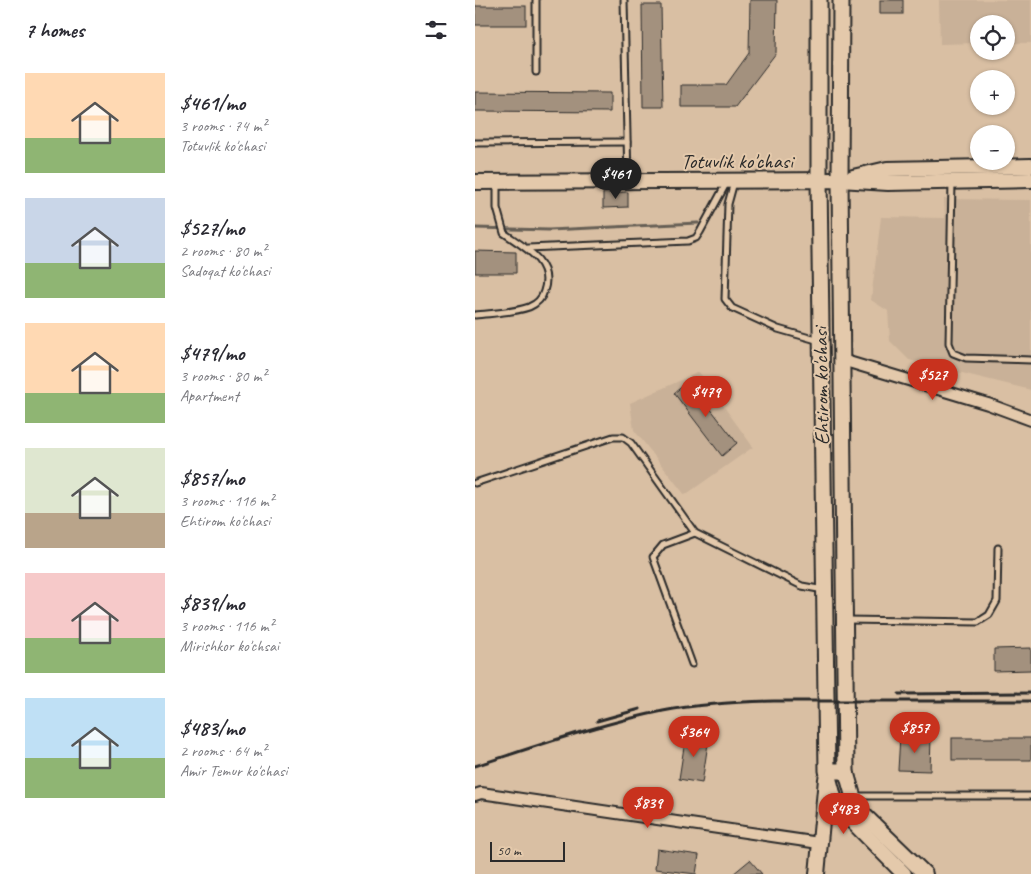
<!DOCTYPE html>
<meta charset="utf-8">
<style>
:root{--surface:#fff;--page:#f2f2f3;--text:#2b2b33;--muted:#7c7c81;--accent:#c8321e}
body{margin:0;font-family:Caveat,sans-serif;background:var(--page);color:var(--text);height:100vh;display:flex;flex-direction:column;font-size:19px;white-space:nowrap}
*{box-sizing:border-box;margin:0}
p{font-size:16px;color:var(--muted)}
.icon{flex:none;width:28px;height:28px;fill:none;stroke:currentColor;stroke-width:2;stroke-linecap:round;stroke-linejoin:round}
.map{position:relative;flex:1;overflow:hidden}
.side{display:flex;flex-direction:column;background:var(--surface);width:475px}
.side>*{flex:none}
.controls{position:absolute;left:495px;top:15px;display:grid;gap:10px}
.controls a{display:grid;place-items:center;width:45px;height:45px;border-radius:50%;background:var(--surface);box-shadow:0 1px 4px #0004;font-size:25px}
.scale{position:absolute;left:15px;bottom:12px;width:75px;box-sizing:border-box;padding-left:5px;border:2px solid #2b2b2b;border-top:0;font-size:14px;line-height:18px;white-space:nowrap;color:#2b2b2b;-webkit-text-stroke:4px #e4c9ab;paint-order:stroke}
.price{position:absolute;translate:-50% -42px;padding:0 11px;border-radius:18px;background:var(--accent);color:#fff;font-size:16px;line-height:32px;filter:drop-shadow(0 1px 2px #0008)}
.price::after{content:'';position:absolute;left:50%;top:30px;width:15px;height:11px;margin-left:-8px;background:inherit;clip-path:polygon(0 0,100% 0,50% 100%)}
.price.current{background:#222;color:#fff}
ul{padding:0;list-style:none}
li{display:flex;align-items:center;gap:15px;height:125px;padding:0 25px}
li span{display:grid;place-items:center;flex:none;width:140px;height:100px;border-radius:0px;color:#555}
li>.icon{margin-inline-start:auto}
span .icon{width:60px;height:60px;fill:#fffc;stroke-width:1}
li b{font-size:21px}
h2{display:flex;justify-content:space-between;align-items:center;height:60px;padding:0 25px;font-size:21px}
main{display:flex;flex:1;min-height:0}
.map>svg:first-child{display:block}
</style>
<main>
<section class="side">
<h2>7 homes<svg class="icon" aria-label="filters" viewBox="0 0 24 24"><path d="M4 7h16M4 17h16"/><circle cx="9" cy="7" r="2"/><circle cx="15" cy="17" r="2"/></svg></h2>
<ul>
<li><span style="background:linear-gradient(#ffd9b3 65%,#8fb573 0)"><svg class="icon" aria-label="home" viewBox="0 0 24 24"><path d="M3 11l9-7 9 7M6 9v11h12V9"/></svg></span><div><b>$461/mo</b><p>3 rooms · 74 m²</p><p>Totuvlik ko'chasi</p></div></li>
<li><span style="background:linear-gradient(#c9d6e8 65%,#8fb573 0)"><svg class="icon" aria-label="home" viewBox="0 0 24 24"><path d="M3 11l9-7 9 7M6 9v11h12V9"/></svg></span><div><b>$527/mo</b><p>2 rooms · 80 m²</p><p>Sadoqat ko'chasi</p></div></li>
<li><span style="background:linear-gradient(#ffd9b3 70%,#8fb573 0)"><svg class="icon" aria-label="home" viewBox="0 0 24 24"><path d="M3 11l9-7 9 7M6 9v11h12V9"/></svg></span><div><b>$479/mo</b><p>3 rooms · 80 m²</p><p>Apartment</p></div></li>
<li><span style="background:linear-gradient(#dfe7d0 65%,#b9a48a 0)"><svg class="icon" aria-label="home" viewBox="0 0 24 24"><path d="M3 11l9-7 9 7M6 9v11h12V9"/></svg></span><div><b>$857/mo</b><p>3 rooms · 116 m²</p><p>Ehtirom ko'chasi</p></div></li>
<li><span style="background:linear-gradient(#f6c9c9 65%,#8fb573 0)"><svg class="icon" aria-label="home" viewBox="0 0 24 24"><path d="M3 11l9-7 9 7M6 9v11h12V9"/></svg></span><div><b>$839/mo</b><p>3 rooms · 116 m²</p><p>Mirishkor ko'chsai</p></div></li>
<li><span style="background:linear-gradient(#bfe0f5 60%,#8fb573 0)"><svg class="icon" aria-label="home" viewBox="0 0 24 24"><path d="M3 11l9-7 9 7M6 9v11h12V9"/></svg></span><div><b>$483/mo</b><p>2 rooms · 64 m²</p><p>Amir Temur ko'chasi</p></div></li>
</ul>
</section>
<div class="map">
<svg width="556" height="874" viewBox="0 0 556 874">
<rect width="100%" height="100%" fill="#d9bfa3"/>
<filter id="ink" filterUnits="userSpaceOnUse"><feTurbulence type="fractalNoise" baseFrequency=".02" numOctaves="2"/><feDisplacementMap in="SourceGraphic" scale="10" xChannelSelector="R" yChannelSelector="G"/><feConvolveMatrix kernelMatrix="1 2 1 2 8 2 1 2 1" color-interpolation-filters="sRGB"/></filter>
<g filter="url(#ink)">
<g fill="#c9b198">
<path d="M464,0H556V43H531V24H504V43L465,44Z"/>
<path d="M469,199L556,200V390L434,360L415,341L413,311L396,300L406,217L470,218Z"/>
<path d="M224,372L278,447L210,495L159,430L155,403Z"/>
</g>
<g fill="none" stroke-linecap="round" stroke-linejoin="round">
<path stroke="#665f55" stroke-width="3" d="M0,228L74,230L223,223"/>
</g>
<g fill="#a3917e" stroke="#2b2b2b">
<path d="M275,0H302L301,53L260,107H206V85H251L274,53Z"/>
<rect x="405" y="0" width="23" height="14"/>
<path d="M167,5H186L188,107H168Z"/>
<rect x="0" y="6" width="51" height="19"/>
<path d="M0,92L135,93V112L0,111Z"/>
<path d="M153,192V207L128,208V193Z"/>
<path d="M0,251L41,252V273H0Z"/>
<path d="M214,381L262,443L247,456L199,393Z"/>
<path d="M556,648V670L519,671V649Z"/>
<path d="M211,734L234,737L227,783L204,779Z"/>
<path d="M425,736L456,737L455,771L423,770Z"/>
<rect x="477" y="738" width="79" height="22"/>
<path d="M182,849L224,855L221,874L180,869Z"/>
<path d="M275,860L287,874H258Z"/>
</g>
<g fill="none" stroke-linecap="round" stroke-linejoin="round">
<g stroke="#2b2b2b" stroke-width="9">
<g id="lane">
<path d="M149,0L153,181"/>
<path d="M61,72V0"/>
<path d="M0,143L152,142"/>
<path d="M259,182L253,204L250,299L257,308L303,329L345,341"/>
<path d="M477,182L474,343L478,353L491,358L556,360"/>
<path d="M53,248L213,241L221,238L225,232L252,182"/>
<path d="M0,315C17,313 37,313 54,307C61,304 67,299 69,291C79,262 49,247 29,233L22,208V182"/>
<path d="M0,483L138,437H148L156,443L220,533L327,586L349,590"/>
<path d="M372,620L503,622L514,615L522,601L523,548"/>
<path d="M217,664L178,557L188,545L220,533"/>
<path d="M381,796H556"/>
</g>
</g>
<g stroke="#2b2b2b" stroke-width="14">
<g id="street">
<path d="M367,360L513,404L556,420"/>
<path d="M0,795L6,793L344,843"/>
</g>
</g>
<g stroke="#2b2b2b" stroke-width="18">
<g id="secondary">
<path d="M378,177L412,169L556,166"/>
<path d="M0,182L365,180L413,183L556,180"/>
<path d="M352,771L359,797L366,810L429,874"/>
<path d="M371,771L378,796L387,813L450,874"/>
<path d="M342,874L351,779"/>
</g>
</g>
<g stroke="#2b2b2b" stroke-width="19">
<path id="primary" d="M344,0V180L352,771H371L365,180L366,0"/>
</g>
<use href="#lane" stroke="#e4c9ab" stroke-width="5"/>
<use href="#street" stroke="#e4c9ab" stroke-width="10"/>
<use href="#secondary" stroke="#e4c9ab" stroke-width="14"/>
<use href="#primary" stroke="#e4c9ab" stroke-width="15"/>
<g stroke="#2b2b2b" stroke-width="3">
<path d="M424,694L556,693"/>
<path d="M122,721L165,709"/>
<path d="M0,766C62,746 124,724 188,711C225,704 262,702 299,701H556"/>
</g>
</g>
</g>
<g text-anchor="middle" stroke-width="4" stroke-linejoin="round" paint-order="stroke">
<g font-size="21" fill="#2b2b2b" stroke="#e4c9ab">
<text x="262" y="168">Totuvlik ko'chasi</text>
<text transform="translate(346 386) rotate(-91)" y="7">Ehtirom ko'chasi</text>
</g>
</g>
</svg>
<div class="controls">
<a><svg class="icon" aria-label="locate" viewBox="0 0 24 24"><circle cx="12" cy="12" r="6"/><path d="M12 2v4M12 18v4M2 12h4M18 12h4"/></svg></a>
<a>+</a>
<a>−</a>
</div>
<div class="scale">50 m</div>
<b class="price current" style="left:141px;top:200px">$461</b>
<b class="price" style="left:458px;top:401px">$527</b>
<b class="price" style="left:231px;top:418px">$479</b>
<b class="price" style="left:440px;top:754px">$857</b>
<b class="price" style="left:219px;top:758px">$364</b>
<b class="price" style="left:173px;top:829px">$839</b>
<b class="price" style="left:369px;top:835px">$483</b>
</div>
</main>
